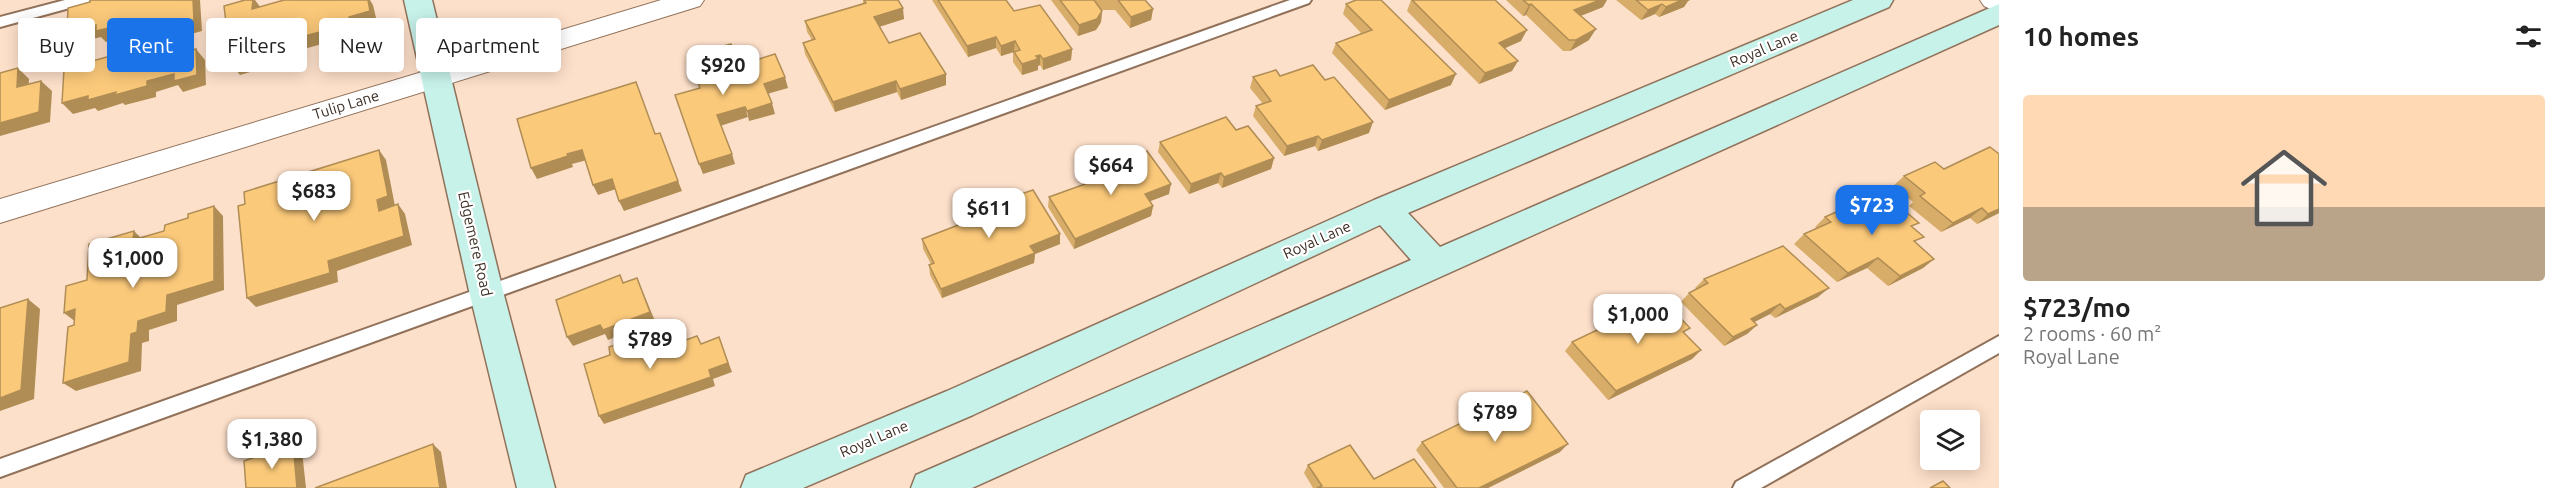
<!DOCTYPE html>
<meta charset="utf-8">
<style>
:root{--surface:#fff;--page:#f6f6f6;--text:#222;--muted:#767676;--accent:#1a73e8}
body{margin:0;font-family:Ubuntu,sans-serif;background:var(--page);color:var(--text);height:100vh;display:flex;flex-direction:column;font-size:22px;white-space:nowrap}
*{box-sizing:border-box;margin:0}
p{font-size:20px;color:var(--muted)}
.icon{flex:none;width:33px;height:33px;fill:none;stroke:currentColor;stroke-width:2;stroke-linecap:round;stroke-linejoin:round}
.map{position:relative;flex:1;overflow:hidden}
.sheet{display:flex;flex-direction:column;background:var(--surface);width:570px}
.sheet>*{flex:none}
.hud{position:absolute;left:18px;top:18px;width:570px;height:54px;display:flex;gap:12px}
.buttons{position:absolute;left:1920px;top:410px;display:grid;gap:12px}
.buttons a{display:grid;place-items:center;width:60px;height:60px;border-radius:6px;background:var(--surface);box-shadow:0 3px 15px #0003;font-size:30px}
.price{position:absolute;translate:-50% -51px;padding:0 14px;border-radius:12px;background:#fff;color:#222;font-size:20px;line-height:39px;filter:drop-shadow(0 2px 3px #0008)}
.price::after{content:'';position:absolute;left:50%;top:36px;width:18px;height:14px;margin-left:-9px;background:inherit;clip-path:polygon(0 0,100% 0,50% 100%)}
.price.selected{background:var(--accent);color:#fff}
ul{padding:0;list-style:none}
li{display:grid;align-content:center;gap:12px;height:318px;padding:0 24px}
li span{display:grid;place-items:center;height:186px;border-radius:6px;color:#555}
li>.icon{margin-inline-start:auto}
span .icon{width:108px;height:108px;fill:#fffc;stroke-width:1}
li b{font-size:26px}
h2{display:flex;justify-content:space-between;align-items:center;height:72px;padding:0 24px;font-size:26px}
.pill{padding:0 21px;border-radius:6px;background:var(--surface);box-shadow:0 3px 15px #0003;font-size:21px;line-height:54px}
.pill.selected{background:var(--accent);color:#fff}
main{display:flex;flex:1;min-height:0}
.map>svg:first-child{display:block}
</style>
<main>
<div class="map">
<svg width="1999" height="488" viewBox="0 0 1999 488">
<rect width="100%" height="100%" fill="#fde0ca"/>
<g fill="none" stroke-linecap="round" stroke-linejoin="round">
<g stroke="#917159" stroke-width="4">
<g id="lane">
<path d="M65,0H90L88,3L0,27V17Z"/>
<path d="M1290,0H1311L1309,3L0,477V459Z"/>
<path d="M1999,336V353L1761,488H1733L1736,482Z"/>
</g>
</g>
<g stroke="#917159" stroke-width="2">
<g id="street">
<path d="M661,0H704L700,6L0,223V199Z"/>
<path d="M1980,0H1999V13L1984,6Z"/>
</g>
</g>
<g stroke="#917159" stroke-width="3">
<g id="secondary">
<path d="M404,0H432L504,295L555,488H517L470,295Z"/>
<path d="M1853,0H1893L1889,7L1408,213L1440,247L1999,4V25L972,488H911L916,475L1411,260L1380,225L973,415L803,488H741L746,475L947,391L1374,200Z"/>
</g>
</g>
<use href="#lane" fill="#fff" fill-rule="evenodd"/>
<use href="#street" fill="#fff" fill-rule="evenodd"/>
<use href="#secondary" fill="#c7f2ea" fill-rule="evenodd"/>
</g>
<g fill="#d8ad69">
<path d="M863,0H898L904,19L879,27L889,43L946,85L901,100L897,92L835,112L805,54L803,43L812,40L807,32L805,21L863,3Z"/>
<path d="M932,0H1006L1014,11L1072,49L1071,60L1043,70L1040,65L1038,66V70L1022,75L1013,62V52L1001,56L996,48L968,57Z"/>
<path d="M1051,0H1145L1153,9L1151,20L1130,28L1115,10H1101L1102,11L1101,22L1096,30L1078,36Z"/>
<path d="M1411,0L1521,41L1505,48L1512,71L1479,84L1407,11Z"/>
<path d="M1506,0H1600L1603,7L1580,16L1589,40L1570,51H1563L1526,15L1523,16Z"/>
<path d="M1616,0H1690L1688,1L1684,7L1659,17L1655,14L1641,20Z"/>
<path d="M1346,4L1451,85L1385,110L1332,53L1336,43L1361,33L1343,14Z"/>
<path d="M1280,76L1369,133L1318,151L1315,146L1284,156L1253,116L1256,106L1263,104L1250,88L1253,77Z"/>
<path d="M1236,130L1274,158L1271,169L1222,188L1218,183L1189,194L1158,152L1160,142Z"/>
<path d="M1999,154V213L1977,224L1970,218L1941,232L1909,206L1913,202L1893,186L1904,176L1944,169Z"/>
<path d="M1110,165L1169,194L1150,201L1153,206L1151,216L1074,249L1048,207L1049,197L1109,175Z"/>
<path d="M1009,198L1060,244L1035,254L1034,263L942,298L930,275L929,265L931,264L923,249L922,239L957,226V216L990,211L1009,204Z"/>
<path d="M1848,202L1913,228L1916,244L1934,259L1923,268L1888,286L1867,268L1837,282L1794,244L1804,234L1817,228L1815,227L1825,217L1840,210Z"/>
<path d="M1704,279L1818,297L1775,318L1770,314L1754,322L1757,325L1747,334L1724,346L1681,302L1689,293L1696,289L1695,288Z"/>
<path d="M1572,342L1701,350L1692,359L1608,400L1565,351Z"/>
<path d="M1422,442L1560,452L1488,488H1444L1416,450Z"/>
<path d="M1308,465L1374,479L1436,488H1313L1304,473Z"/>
</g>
<g fill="#b08d55">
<path d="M193,0H200L202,31L169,40L170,70L161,59L160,29Z"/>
<path d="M253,0H255L261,8L252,9Z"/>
<path d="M368,0H370L373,5L377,22L356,28L357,34L290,53L291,60L240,75L231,64L282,42L349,17Z"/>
<path d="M1600,0H1607L1603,7L1568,21L1574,10Z"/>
<path d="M1682,0H1690L1688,1L1684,7L1659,17L1666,7Z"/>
<path d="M1531,4L1526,15L1523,16L1529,5Z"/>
<path d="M1662,4L1655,14L1641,20L1648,10Z"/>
<path d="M903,8L904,19L875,28L874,17Z"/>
<path d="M1153,9L1151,20L1130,28L1131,17Z"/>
<path d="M1102,11L1101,22L1096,30L1078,36L1079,25Z"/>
<path d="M96,25L118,26L127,36L106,42L101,37L77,43L67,32Z"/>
<path d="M1596,29L1589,40L1570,51L1576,40Z"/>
<path d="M1527,30L1521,41L1494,53L1499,43Z"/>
<path d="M996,37V48L968,57L967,46Z"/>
<path d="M1015,41L1014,52L1001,56V46Z"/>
<path d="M196,49L205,60L206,85L183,92L178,85L156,92V97L125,105L123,103L98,111L95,108L73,114L62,103L147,81Z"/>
<path d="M1072,49L1071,60L1043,70V59Z"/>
<path d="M1040,55V65L1038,66V70L1022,75V64Z"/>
<path d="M1518,61L1512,71L1479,84L1485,73Z"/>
<path d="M18,68L29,79L28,98L17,87Z"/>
<path d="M946,74V85L901,100L900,89Z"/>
<path d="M1456,74L1451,85L1385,110L1389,100Z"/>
<path d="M785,77L788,88L767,94L764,84Z"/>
<path d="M41,81L52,91L50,122L0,136V123Z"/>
<path d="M896,81L897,92L835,112L833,102Z"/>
<path d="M772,103L775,114L749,121L747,111Z"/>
<path d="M745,107L748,117L720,126L717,115Z"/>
<path d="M1373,122L1369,133L1318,151L1322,140Z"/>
<path d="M1318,136L1315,146L1284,156L1287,146Z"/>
<path d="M379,150L386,160L395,206L379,211L377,200Z"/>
<path d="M582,150L587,160L572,164L573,167L537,179L531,168L567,154Z"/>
<path d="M732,154L735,164L703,174L699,164Z"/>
<path d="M1274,158L1271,169L1222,188L1224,177Z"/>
<path d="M1221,173L1218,183L1189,194L1191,184Z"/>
<path d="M612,179L616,189L598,195L593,185Z"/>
<path d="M678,181L682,191L624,211L619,201Z"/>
<path d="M1171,184L1169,194L1143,204L1145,194Z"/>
<path d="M398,204L405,214L412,245L337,271L338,282L256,307L247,298L328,261Z"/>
<path d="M214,206L223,216L224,290L177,305V321L149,330V341L142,343L141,371L76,391L63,383L138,321L167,295Z"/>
<path d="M1153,206L1151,216L1074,249L1075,239Z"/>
<path d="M1982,208L1970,218L1941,232L1953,223Z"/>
<path d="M1999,209V213L1977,224L1988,214Z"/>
<path d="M134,231L144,241L133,240Z"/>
<path d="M1060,234V244L1035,254L1034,263L942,298L941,289L1030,246Z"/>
<path d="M1878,258L1867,268L1837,282L1848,273Z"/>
<path d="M1934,259L1923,268L1888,286L1900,276Z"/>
<path d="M637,278L655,321L608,340L605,334L573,346L567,337Z"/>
<path d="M1829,288L1818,297L1775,318L1785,309Z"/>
<path d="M28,299L40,309L34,399L0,411V398Z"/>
<path d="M1780,304L1770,314L1741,329L1751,319Z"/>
<path d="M75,309L76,322L64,313Z"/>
<path d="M1757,325L1747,334L1724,346L1733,337Z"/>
<path d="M719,337L732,372L713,379L715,386L604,424L599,416L709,370Z"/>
<path d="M1701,350L1692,359L1608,400L1616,391Z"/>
<path d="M293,443L302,451L306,488H297Z"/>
<path d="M433,444L441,452L447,488H440Z"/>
<path d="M1568,444L1560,452L1488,488H1479Z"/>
</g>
<g fill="#fbc97a" stroke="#b08d55" stroke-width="1.5">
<path d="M90,0H193L194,20L160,29L161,59L196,49L197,75L174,81V74L147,81V86L115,95L116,92L88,100V96L62,103L64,69L114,55V43H118V26L96,31V25L67,32L68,8L90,2Z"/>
<path d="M245,0H253L252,9L284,0H368L370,11L349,17L350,24L282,42L283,49L231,64L224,6Z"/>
<path d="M864,0H898L903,8L874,17L889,43L920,33L946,74L900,89L896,81L833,102L803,43L815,39L805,21L866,3Z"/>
<path d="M938,0H1006L1014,11L1040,5L1072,49L1043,59L1040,55L1036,56L1038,59L1022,64L1014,52L1020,50L1015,41L1001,46L996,37L967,46Z"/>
<path d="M1060,0H1094L1102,11L1097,19L1079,25Z"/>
<path d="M1118,0H1145L1153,9L1131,17Z"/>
<path d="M1356,0H1381L1456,74L1389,100L1336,43L1372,30L1346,4Z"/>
<path d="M1412,0H1495L1527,30L1499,43L1518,61L1485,73Z"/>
<path d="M1523,0H1600L1574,10L1596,29L1576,40H1569L1531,4L1529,5Z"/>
<path d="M1636,0H1682L1666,7L1662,4L1648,10Z"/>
<path d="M731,44L740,65L775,54L785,77L764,84L772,103L747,111L745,107L717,115L732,154L699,164L675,95L700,88L688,56Z"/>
<path d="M1313,65L1325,80L1334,77L1373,122L1322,140L1318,136L1287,146L1256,106L1271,101L1253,77L1276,70L1280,76Z"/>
<path d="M18,68L17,87L41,81L39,112L0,123V73Z"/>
<path d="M636,82L655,134L660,133L678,181L619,201L612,179L593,185L582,150L567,154L568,156L531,168L517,119Z"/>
<path d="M1226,117L1236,130L1248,126L1274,158L1224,177L1221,173L1191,184L1160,142Z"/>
<path d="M1990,147L1999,154V209L1988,214L1982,208L1953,223L1920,196L1925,193L1904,176L1935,162L1944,169Z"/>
<path d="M379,150L388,196L377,200L379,211L398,204L404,236L328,261L330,273L247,298L238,206L245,204L244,192Z"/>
<path d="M1147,151L1171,184L1145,194L1153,206L1075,239L1049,197L1116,173L1110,165Z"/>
<path d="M1878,188L1919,223L1911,226L1924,237L1914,241L1934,259L1900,276L1878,258L1848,273L1804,234L1831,222L1825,217L1845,208L1850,213L1857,210L1848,202Z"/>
<path d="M1033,190L1060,234L1030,246L1035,253L941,289L929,265L934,263L922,239L961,224L957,216L986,205L990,211L1012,203L1009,198Z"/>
<path d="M214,206V281L167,295L166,312L138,321L137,332L131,334L129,362L63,383L68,327L74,325L75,309L64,313L66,286L87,280L89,244L134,231L133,240L164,231L165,225L188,218V214Z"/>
<path d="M1783,246L1829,288L1785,309L1780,304L1751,319L1757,325L1733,337L1689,293L1708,283L1704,279Z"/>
<path d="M620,275L623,283L637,278L650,312L603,330L600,325L567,337L556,300Z"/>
<path d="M28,299L21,390L0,398V308Z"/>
<path d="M1662,299L1690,328L1683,332L1701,350L1616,391L1572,342Z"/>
<path d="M652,332L658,350L697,336L701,344L719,337L728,363L709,370L711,377L599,416L584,364L610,355L609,347Z"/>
<path d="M1527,391L1568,444L1479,488H1457L1422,442Z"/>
<path d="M293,443L297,488H246L244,461Z"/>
<path d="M433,444L440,488H315Z"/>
<path d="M1350,445L1374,479L1414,459L1436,488H1317L1322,486L1308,465Z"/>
<path d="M1943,481L1950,488H1930Z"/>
</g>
<g text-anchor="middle" stroke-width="4.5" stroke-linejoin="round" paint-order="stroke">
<g font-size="15" fill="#3c2e24" stroke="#fff">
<text transform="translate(1764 49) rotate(-23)" y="5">Royal Lane</text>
<text transform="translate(346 105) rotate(-17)" y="5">Tulip Lane</text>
<text transform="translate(1317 240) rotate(-24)" y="5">Royal Lane</text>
<text transform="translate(475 244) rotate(77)" y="5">Edgemere Road</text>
<text transform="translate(874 439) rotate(-23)" y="5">Royal Lane</text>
</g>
</g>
</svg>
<div class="buttons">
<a><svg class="icon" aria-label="layers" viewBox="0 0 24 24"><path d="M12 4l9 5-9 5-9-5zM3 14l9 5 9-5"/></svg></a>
</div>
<b class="price" style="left:723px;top:96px">$920</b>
<b class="price" style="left:1111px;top:196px">$664</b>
<b class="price" style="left:314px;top:222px">$683</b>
<b class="price selected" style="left:1872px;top:236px">$723</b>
<b class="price" style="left:989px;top:239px">$611</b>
<b class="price" style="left:133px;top:289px">$1,000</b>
<b class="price" style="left:1638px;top:345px">$1,000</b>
<b class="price" style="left:650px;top:370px">$789</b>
<b class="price" style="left:1495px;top:443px">$789</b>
<b class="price" style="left:272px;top:470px">$1,380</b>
<div class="hud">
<a class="pill">Buy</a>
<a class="pill selected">Rent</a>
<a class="pill">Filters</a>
<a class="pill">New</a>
<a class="pill">Apartment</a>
</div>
</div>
<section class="sheet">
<h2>10 homes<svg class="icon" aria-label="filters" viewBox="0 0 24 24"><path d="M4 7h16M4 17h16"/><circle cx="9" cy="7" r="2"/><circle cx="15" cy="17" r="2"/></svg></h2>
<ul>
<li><span style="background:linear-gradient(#ffd9b3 60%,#b9a48a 0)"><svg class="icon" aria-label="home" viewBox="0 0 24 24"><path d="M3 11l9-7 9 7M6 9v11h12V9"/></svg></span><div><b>$723/mo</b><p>2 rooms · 60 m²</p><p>Royal Lane</p></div></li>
</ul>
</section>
</main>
